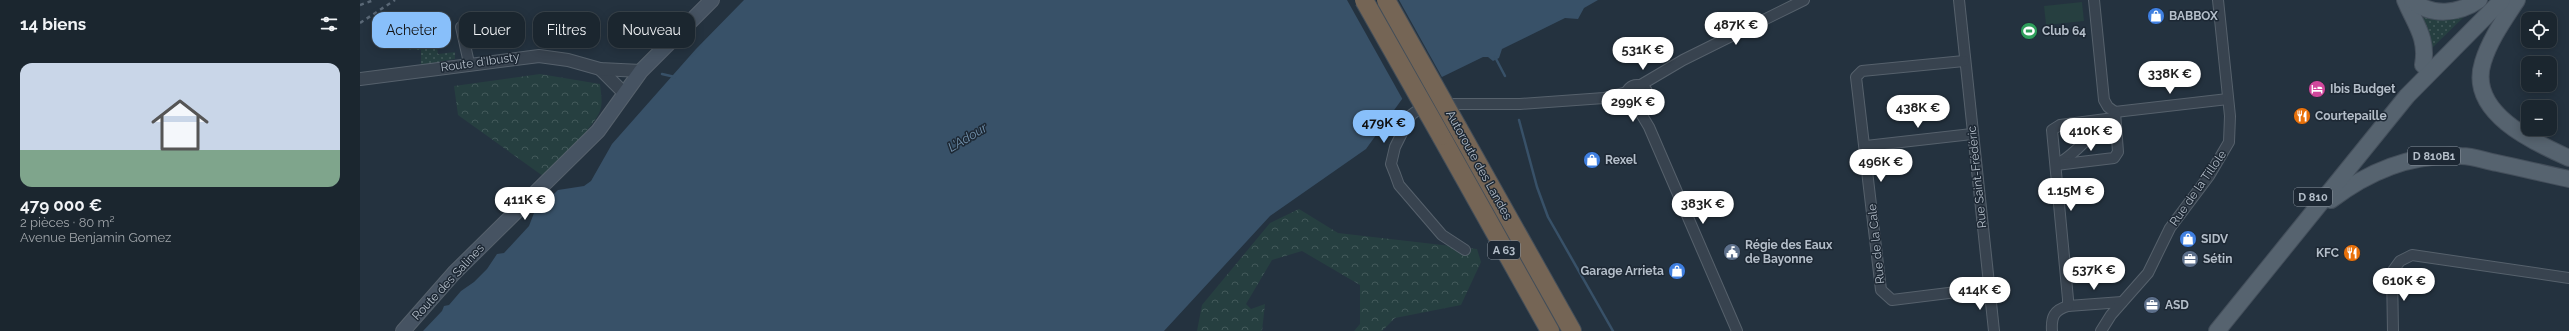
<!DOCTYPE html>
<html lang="fr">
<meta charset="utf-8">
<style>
:root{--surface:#1b262f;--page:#28323b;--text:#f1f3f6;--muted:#a0a5aa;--line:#39434b;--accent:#88bffa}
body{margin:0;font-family:Raleway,sans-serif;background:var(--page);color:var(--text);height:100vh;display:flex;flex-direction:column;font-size:15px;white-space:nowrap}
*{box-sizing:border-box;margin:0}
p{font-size:13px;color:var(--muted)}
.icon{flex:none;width:22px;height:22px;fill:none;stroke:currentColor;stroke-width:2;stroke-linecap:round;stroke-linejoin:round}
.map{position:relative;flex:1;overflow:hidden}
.panel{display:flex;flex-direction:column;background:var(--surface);width:360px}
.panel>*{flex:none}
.top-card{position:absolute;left:12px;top:12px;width:380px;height:36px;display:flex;gap:8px}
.tools{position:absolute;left:2161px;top:12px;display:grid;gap:8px}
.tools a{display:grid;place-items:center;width:36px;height:36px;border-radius:8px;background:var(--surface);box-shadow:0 2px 10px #0003,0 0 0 1px var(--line);font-size:20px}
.price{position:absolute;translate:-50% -34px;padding:0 9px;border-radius:14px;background:#fff;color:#222;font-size:13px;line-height:26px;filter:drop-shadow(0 1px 2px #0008)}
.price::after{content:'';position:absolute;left:50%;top:24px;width:12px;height:9px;margin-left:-6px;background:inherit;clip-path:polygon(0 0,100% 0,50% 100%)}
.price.active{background:var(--accent);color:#111}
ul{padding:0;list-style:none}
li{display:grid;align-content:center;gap:8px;height:212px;padding:0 20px}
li+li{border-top:1px solid var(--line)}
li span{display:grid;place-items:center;height:124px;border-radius:12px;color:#555}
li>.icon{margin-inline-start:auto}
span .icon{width:72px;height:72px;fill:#fffc;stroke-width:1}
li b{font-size:17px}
h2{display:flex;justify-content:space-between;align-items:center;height:48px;padding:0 20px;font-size:17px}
.tag{padding:0 14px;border-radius:12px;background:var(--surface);box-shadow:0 2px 10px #0003,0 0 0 1px var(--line);font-size:14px;line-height:36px}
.tag.active{background:var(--accent);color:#111}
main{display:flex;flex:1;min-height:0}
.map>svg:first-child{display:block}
</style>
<main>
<section class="panel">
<h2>14 biens<svg class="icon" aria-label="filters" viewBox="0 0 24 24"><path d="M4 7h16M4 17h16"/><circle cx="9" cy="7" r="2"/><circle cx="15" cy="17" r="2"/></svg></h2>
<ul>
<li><span style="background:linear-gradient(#c9d6e8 70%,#7fa58c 0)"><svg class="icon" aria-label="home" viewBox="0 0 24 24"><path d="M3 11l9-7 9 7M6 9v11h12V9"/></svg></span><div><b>479 000 €</b><p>2 pièces · 80 m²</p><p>Avenue Benjamin Gomez</p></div></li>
</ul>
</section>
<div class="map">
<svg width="2209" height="331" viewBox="0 0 2209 331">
<defs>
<pattern id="grass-dots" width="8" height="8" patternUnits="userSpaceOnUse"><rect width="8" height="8" fill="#263f40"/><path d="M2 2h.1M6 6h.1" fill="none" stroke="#43595a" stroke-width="1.8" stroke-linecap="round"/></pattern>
<pattern id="forest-crowns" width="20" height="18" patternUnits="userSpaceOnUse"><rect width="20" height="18" fill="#263f40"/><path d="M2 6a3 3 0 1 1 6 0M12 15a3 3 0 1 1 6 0" fill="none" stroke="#43595a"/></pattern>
</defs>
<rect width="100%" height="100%" fill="#24323f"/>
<g fill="url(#grass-dots)">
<path d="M2055,5L2111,10L2070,50Z"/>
<path d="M73,23L78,54L95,52V59L61,65V50L42,49L38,24Z"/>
</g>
<g fill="url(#forest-crowns)">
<path d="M180,74L240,84C241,93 243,103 240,111C233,129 196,162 183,176L98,115L94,86Z"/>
<path d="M939,209L978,233L1117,249L1121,262L1101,305L1035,318L1022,331H994L1000,324V285L942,251L912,260L886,304L891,309L905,304L902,331H837L842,305L910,223Z"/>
</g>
<path fill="#263f40" d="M1722,2L1724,21L1686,25L1684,6Z"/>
<path fill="#385168" d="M384,0H1238L1224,8L1218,19L1205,18L1142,49L1139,58L1133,61L1128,57H1123L1045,95L1006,149L910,216L804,331H63L82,311L84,306L89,305L101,291L114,282L127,269L137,254L144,253L169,226L174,213L198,190L224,186L231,181L252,144L336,49Z"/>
<path fill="#24323f" d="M987,0H1039L1083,79L1043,100Z"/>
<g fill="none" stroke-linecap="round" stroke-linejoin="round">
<g stroke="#385168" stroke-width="2.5">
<path d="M1135,57L1145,76"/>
<path d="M302,74L315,77"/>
<path d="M1159,120L1177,187L1188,217L1253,331"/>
</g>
<g stroke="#56616c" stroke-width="12">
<g id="minor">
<path d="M1599,0L1634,331"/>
<path d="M1734,0L1744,100L1748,107L1755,112"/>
<path d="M101,27L109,63"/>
<path d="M1604,61L1502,71L1496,77L1521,290L1532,300L1629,288"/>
<circle cx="1277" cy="96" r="11"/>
<path d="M1279,86L1323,60L1444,0"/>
<path d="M1277,107L1289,127L1377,331"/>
<path d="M1755,112L1868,99"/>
<path d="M1506,146L1612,134"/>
<path d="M1699,163C1719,152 1731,131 1751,120"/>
<path d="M1696,165L1754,158L1758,152L1755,112"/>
<path d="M1105,250L1082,235L1039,185L1035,174L1031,164L1035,147L1051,115L1062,107L1078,104H1160L1244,98L1267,92"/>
<path d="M1708,306L1762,302"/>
<path d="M1692,331C1691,317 1694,310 1708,306V299L1692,130L1700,125L1754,118"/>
<path d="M1741,331L1751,315L1788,273L1810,228L1849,176L1869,142L1870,116L1858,0"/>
<path d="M2033,331L2032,272L2040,261L2052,255L2209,278"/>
</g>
</g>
<g stroke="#56616c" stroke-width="14">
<g id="tertiary">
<path d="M240,69L265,94"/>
<path d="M0,79L179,56L208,60L240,69L281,71"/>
</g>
</g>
<g stroke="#56616c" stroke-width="16">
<path id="secondary" d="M43,331L94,273L238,131L281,71L352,0"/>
</g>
<g stroke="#444f5b" stroke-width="18">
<g id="primary">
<path d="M2045,0C2055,24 2068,38 2063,65"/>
<path d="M2052,0C2071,17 2099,14 2119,0"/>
<path d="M2157,0C2144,20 2130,39 2123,62C2107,112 2173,142 2209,158"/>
<path d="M1971,200C2009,171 2053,153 2101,156C2113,156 2126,161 2137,163C2161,168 2185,174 2209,179"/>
<path d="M1857,331L2047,96L2142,0"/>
</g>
</g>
<g stroke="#434e59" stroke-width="20">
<g id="motorway">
<path d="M1098,128L1212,331"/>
<path d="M1081,136L1190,331"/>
</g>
</g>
<use href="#minor" stroke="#38434f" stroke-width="10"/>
<use href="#tertiary" stroke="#38434f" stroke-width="12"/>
<use href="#secondary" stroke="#465362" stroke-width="14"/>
<use href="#primary" stroke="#56636f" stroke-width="16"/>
<use href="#motorway" stroke="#756555" stroke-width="18"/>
<g stroke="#5a6876" stroke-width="2.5" stroke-dasharray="4 4" stroke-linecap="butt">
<path d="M0,5L14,0"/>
<path d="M0,23L35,0"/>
</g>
<g stroke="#434e59" stroke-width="20" stroke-linecap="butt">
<g id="motorway-bridge">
<path d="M1004,0L1081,136"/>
<path d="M1026,0L1098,128"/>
</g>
</g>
<use href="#motorway-bridge" stroke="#756555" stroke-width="18"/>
</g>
<defs>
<g id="shop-disc" transform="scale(0.9)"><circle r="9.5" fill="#3f7fe0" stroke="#1d2834"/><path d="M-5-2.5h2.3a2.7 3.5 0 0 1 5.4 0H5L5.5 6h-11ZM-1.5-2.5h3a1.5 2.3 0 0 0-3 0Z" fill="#fff"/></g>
<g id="stadium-disc" transform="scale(0.9)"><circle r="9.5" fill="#2e9e5b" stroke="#1d2834"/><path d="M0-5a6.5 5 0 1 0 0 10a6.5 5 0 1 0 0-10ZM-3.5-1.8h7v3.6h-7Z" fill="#fff"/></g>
<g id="hotel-disc" transform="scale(0.9)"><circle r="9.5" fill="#d1479c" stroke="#1d2834"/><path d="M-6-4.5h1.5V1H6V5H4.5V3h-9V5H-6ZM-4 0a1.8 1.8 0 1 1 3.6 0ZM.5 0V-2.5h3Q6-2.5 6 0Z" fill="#fff"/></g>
<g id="restaurant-disc" transform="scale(0.9)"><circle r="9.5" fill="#e8710a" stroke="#1d2834"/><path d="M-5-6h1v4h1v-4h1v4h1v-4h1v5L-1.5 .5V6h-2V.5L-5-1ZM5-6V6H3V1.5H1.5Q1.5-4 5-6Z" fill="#fff"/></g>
<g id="civic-disc" transform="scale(0.9)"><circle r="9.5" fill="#5c6f8a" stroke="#1d2834"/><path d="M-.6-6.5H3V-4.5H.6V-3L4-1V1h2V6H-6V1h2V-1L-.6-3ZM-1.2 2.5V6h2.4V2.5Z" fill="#fff"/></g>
<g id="office-disc" transform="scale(0.9)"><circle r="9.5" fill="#5c6f8a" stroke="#1d2834"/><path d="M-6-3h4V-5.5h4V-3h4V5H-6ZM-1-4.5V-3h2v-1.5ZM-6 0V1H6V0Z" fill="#fff"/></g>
</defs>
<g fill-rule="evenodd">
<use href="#shop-disc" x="1796" y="16"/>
<use href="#stadium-disc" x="1669" y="31"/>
<use href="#hotel-disc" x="1957" y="89"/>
<use href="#restaurant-disc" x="1942" y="116"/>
<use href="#shop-disc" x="1232" y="160"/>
<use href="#shop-disc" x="1828" y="239"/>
<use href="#civic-disc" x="1372" y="252"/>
<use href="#restaurant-disc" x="1992" y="253"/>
<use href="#office-disc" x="1830" y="259"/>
<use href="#shop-disc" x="1317" y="271"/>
<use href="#office-disc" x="1792" y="305"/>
</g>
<g text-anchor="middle" stroke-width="3" stroke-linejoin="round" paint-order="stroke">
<g fill="#1d2834" stroke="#87919c" stroke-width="1">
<rect x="2048" y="147" width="52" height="18" rx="3"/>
<rect x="1934" y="188" width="38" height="18" rx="3"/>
<rect x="1128" y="241" width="32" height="18" rx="3"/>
</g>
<g font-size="11" font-weight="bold" fill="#b4bec9">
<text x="2074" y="160">D 810B1</text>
<text x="1953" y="201">D 810</text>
<text x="1144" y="254">A 63</text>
</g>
<g font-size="12" font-weight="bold" fill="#b4bec9" stroke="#1d2834" text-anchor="start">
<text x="1809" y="20">BABBOX</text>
<text x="1682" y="35">Club 64</text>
<text x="1970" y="93">Ibis Budget</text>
<text x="1955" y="120">Courtepaille</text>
<text x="1245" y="164">Rexel</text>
<text x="1841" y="243">SIDV</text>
<text x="1385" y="249">Régie des Eaux<tspan x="1385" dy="14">de Bayonne</tspan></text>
<text x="1979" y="257" text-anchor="end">KFC</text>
<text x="1843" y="263">Sétin</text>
<text x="1304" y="275" text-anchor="end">Garage Arrieta</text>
<text x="1805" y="309">ASD</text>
</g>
<g font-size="12" fill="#b4bec9" stroke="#1d2834">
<text transform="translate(120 62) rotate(-8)" y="4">Route d'Ibusty</text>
<text transform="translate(1119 165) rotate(61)" y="4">Autoroute des Landes</text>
<text transform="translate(1617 177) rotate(-96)" y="4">Rue Saint-Frédéric</text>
<text transform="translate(1838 188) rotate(-55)" y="4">Rue de la Tillole</text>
<text transform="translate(1516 244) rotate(-96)" y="4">Rue de la Cale</text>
<text transform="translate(88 282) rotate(-47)" y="4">Route des Salines</text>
</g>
<g font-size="13" font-style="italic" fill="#7392ad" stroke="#1d2834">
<text transform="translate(607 137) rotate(-31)" y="5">L'Adour</text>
</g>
</g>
</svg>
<div class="tools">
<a><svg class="icon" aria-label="locate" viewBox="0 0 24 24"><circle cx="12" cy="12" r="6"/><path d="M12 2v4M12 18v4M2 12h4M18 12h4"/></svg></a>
<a>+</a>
<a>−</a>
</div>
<b class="price" style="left:1376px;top:46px">487K €</b>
<b class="price" style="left:1283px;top:71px">531K €</b>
<b class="price" style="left:1810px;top:95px">338K €</b>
<b class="price" style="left:1273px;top:123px">299K €</b>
<b class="price" style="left:1558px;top:129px">438K €</b>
<b class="price active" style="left:1024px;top:144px">479K €</b>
<b class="price" style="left:1731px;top:152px">410K €</b>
<b class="price" style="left:1521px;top:183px">496K €</b>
<b class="price" style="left:1711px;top:212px">1.15M €</b>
<b class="price" style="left:165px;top:221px">411K €</b>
<b class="price" style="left:1343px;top:225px">383K €</b>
<b class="price" style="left:1734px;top:291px">537K €</b>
<b class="price" style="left:2044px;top:302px">610K €</b>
<b class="price" style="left:1620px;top:311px">414K €</b>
<div class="top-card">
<a class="tag active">Acheter</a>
<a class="tag">Louer</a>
<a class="tag">Filtres</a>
<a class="tag">Nouveau</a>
</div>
</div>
</main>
